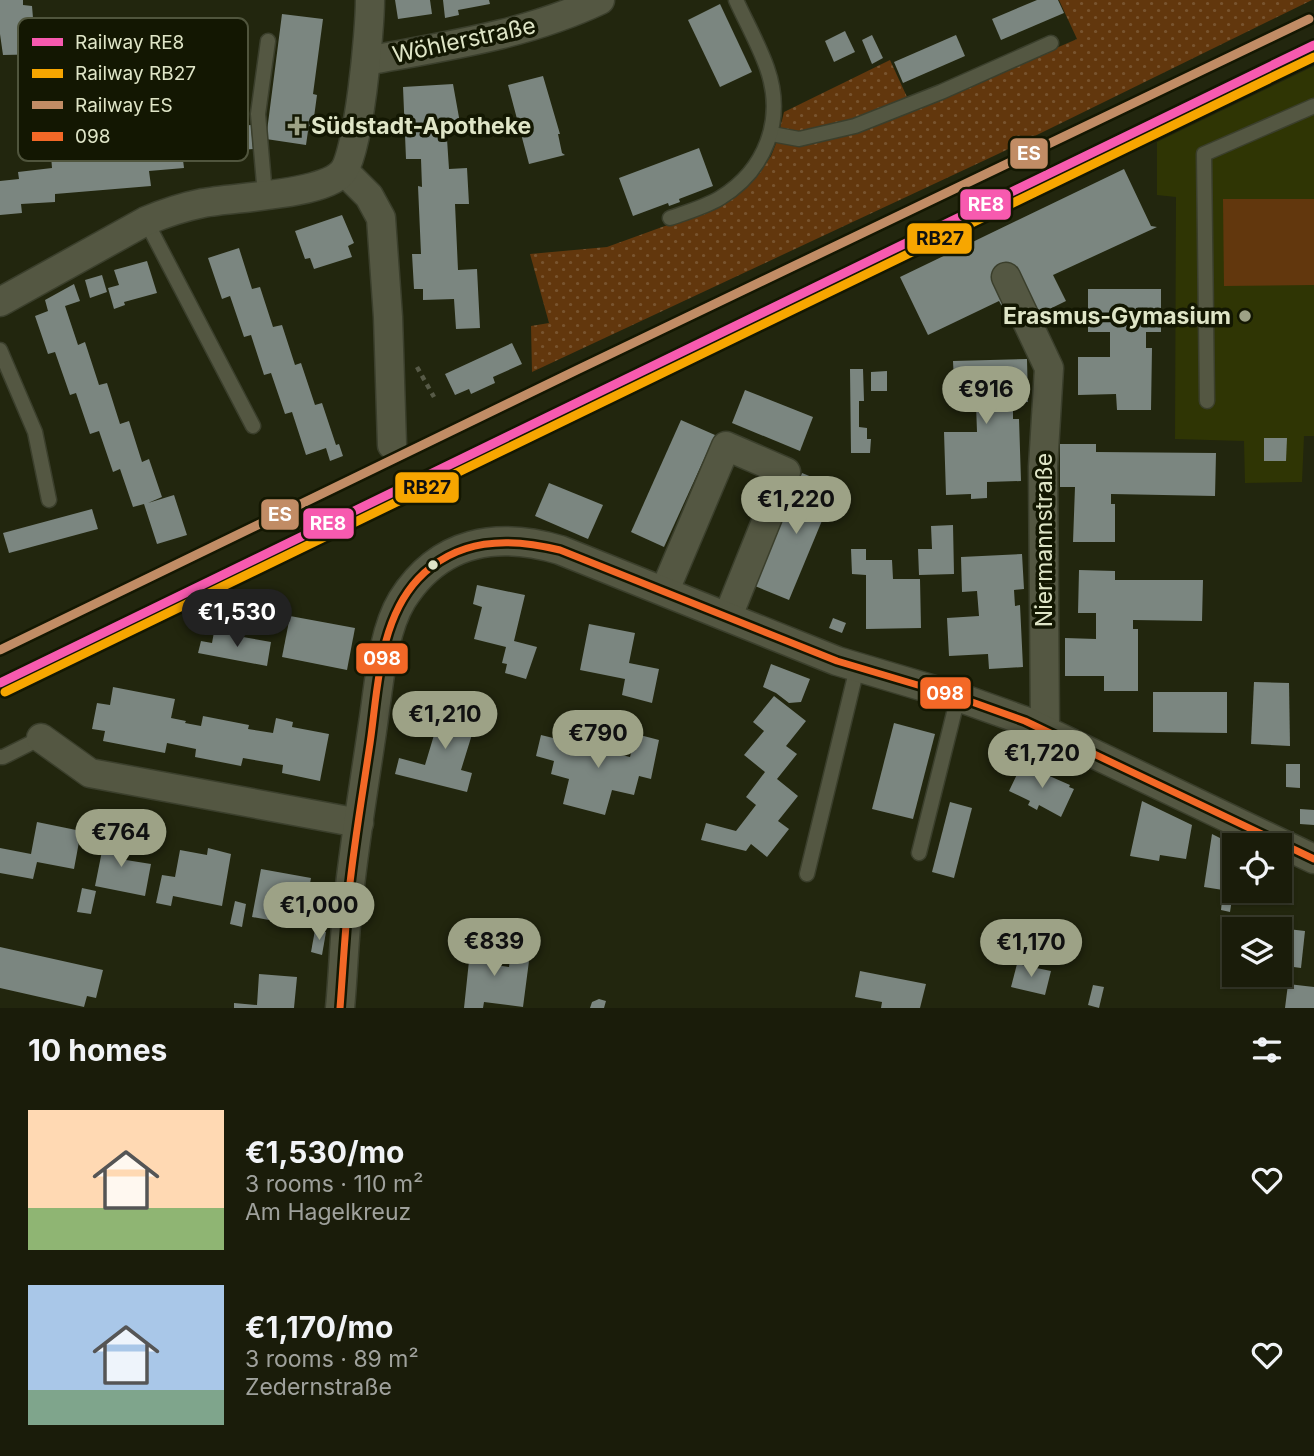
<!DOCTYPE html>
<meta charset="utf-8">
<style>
:root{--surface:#1a1c0a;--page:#272918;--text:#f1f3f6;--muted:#9fa19c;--line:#383a2b;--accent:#9da286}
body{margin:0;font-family:Inter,sans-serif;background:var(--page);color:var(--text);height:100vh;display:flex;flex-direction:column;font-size:26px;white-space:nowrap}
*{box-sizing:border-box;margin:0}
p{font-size:23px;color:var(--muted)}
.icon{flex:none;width:38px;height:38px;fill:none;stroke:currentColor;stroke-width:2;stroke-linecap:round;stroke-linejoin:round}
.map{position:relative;height:1008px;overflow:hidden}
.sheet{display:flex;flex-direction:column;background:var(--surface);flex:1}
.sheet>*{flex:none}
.controls{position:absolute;left:1222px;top:833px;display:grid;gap:14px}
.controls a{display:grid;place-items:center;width:70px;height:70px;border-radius:0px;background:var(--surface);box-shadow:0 2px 5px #0004,0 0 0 2px var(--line);font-size:35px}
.price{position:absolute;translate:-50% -60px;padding:0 16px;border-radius:24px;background:var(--accent);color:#111;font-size:23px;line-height:46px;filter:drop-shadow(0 2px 4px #0008)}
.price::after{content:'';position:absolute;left:50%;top:42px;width:21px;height:16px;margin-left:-10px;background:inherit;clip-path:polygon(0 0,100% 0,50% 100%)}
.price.current{background:#222;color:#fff}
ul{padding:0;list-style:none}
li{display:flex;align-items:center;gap:21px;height:175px;padding:0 28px}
li span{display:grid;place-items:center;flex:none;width:196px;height:140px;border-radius:0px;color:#555}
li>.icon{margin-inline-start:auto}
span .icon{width:84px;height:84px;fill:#fffc;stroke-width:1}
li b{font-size:30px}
h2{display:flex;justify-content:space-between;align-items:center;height:84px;padding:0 28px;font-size:30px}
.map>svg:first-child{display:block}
</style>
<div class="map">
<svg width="1314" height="1008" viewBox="0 0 1314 1008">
<defs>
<pattern id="garden-dots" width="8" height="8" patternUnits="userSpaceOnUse" patternTransform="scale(1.75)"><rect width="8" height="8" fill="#62370d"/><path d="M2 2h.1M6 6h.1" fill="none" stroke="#78542f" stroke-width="1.8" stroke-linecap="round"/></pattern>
</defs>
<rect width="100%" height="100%" fill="#22260e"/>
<path fill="#2f3504" d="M1314,66V436H1304L1302,482L1245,483L1244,441L1175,439L1176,197L1157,195V142Z"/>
<path fill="url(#garden-dots)" d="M1059,0H1312L998,154L532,372L531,326L549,323L530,254L607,247L709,210L736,196L754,179L771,156L777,141L784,112L890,60L913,110L1077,39Z"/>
<path fill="#62370d" d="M1223,199H1314V285L1224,286Z"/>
<g fill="#7b8680">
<path d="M0,0H23V5L32,6L34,30L49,29L51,54L3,55L0,34Z"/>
<path d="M395,0H430L432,14L398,19Z"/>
<path d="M443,0H489L490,4L458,10L459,15L445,18Z"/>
<path d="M1037,0H1058L1064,13L1001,40L992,19Z"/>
<path d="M720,4L752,72L720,87L688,20Z"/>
<path d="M282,14L323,19L313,94L317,95L312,132L308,131L306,145L266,139Z"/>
<path d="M845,31L855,52L834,62L825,41Z"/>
<path d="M872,35L883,58L872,64L862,40Z"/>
<path d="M956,35L965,56L903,83L894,62Z"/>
<path d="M543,76L560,134H558L562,153L565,155L529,164L508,85Z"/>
<path d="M453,84L460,123L446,124L449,169L467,168L469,204H455L458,270L477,269L480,328L456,329L454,299L423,300V289H414L412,254H421L418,186L422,187L421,159H406L403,87Z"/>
<path d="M236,103L238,126L251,125L253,149L217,152V157L183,160L184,168L149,171L151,186L55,194V202L21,204L22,213L0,215V181L19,179L18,172L52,168L50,143L68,142L70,153L147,146V138L181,135L180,127L213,124L212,106Z"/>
<path d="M699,148L713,186L679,199L680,202L669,206L668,203L633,216L619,178Z"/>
<path d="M1124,169L1151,226L1157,227L1053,275L1066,301L1013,327L999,301L928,335L900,277Z"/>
<path d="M342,215L354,243L348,246L352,257L314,269L310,258L305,259L295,231Z"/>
<path d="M239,248L252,289L260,287L273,327L282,325L295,365L301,363L315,405L322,403L336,445L339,444L343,456L330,461L326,448L306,455L292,412L285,414L271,373L264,375L251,335L244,337L230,296L222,299L208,258Z"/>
<path d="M147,261L157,293L124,302L125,305L114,309L108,288L119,285L114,270Z"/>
<path d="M102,275L107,292L90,298L85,280Z"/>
<path d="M74,284L80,301L65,306L78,345L85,342L99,385L107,383L120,424L129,421L142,462L149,459L162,497L148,503L174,495L187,535L157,544L144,504L133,507L120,469L113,472L99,431L90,434L76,393L70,395L55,352L48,354L35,316L48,311L45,300Z"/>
<path d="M1088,289H1161V332H1146V348H1152L1151,410H1117L1116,394L1078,395V357H1110V332H1088Z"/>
<path d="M512,343L522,364L493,377L495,383L471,394L469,389L455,395L445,374Z"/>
<path d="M1027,359L1028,402H1013V419H1019L1021,481L987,482V498L971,499V494L946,495L944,432H977L976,404H955L953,361Z"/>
<path d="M850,369H863L864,401H859V427L867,428V439H871L870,453H851Z"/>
<path d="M887,371V391H871V372Z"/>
<path d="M745,390L813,417L800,451L732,423Z"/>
<path d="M681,420L715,435L664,547L631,532Z"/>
<path d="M1264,438H1287L1286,461H1264Z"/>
<path d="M1060,444H1096V452L1216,453L1215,496L1111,494V504H1115V542H1073L1075,487H1060Z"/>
<path d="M802,473L836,487L789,600L755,586Z"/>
<path d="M549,483L603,505L588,539L535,516Z"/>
<path d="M92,509L98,529L9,553L3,533Z"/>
<path d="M953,525L954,574L919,575L918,549H932L931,526Z"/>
<path d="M851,549H866V560H892L893,579H920L921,628L866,629V575L852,574Z"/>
<path d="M1022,554L1024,589L1014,590L1015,606L1020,605L1023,667L989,669L988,654L949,656L947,618L979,616L977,591L962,592L961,557Z"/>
<path d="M1079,570L1115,571V580H1203L1202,621L1133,620V629H1138V691H1104V676H1065V638L1096,639V613H1078Z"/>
<path d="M477,585L525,595L514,641L537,647L526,679L505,673L507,664L502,663L506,647L474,639L482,607L473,604Z"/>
<path d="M290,616L355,628L347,670L282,657Z"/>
<path d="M833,618L846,623L842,633L829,628Z"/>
<path d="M589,624L635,633L629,663L659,669L652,703L622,695L625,679L580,670Z"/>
<path d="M214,632L271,642L267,666L198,653L201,641L212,643Z"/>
<path d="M771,664L810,679L801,702L789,703L776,693L763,687Z"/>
<path d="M1254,682L1289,683L1290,746L1251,744Z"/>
<path d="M113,687L175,699L171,718L186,721L185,723L201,726L203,716L249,725L248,729L273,733L276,718L293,722L292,727L329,734L320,781L282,773L283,765L243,758L241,766L195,757L196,749L167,743L165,753L103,741L105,731L92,729L97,703L110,705Z"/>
<path d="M1153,692H1227V733L1153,732Z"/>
<path d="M774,696L806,721L786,746L797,754L777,779L798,796L778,821L789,829L767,857L751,844L746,851L701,840L706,823L736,831L756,805L746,797L765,772L744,755L764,731L753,722Z"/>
<path d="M437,704L478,715L461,770L472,773L467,792L395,774L399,758L425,765L434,735L429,733Z"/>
<path d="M894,723L935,734L913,819L872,809Z"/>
<path d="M636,734L659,740L651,779L639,776L634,795L612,790L605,815L563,804L569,779L551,774L554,761L536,756L541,735L630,757Z"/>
<path d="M1022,764L1070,785L1069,787L1074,789L1061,817L1039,805L1037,810L1028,805L1030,801L1009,791Z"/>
<path d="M1286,764H1300V788L1286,787Z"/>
<path d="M1142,801L1192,825L1186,859L1160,855L1159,861L1130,856Z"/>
<path d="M950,802L972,808L954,878L932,872Z"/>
<path d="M1300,809L1314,810V825L1300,824Z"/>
<path d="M37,822L81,831L74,869L37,862L33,879L0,873V848L31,854Z"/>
<path d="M1212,834L1234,845V886L1230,912L1221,910L1223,890L1204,887Z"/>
<path d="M105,836L130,841L126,860L151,864L145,896L95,886Z"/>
<path d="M208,848L231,854L222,906L173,896L171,906L156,903L162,875L175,877L180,850L207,855Z"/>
<path d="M261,869L311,878L302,926L252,917Z"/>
<path d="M82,888L96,891L91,914L77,912Z"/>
<path d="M235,901L246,904L242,927L230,924Z"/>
<path d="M1247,924L1276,928V929H1246Z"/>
<path d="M1279,928L1305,931L1301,968L1279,965Z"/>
<path d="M315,930L326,932L322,955L311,952Z"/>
<path d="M479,935L486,936L491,943L489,964L509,967L510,958L529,961L523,1007L484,1002L483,1008H464L471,942Z"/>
<path d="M0,947L103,970L96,998L87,996L84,1007L0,988Z"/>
<path d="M1017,964L1051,971L1045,995L1011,987Z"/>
<path d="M860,971L926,984L920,1008H881L882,1002L855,997Z"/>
<path d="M259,974L297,977L294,1008H234V1003L257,1005Z"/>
<path d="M1288,984L1314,987V1008H1285Z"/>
<path d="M1093,985L1104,987L1099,1008L1088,1005Z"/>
<path d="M599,999L606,1001L604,1008H590L592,1002Z"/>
</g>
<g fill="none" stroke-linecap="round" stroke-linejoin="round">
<g stroke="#3b3f2c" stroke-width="17">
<g id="lane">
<path d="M772,134L799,139L855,126L941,92L1051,43"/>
<path d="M265,195L258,114L268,41"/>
<path d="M670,218C687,212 705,207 720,198C766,170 785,119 767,68C759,45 746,22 736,0"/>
<path d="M146,221L253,426"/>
<path d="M0,350L35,432L49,500"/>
<path d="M1207,401L1204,154L1314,106"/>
<path d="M0,757H3L41,738"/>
<path d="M919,853L958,697"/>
<path d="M807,874L857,668"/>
</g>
</g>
<g stroke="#3b3f2c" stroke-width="31">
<g id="street">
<path d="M366,61C446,46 526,35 600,0"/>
<path d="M344,171L369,196L381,218L388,317L392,445"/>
<path d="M1006,277L1049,368L1043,467L1045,730"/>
<path d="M0,302L146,221C165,213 183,207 203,203C235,197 321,195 342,173C359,155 370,29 370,0"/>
<path d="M665,590L726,446L786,472L728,616"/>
<path d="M41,738L90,773L359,823"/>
<path d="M340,1008C343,976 344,945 347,913C353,850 364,787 373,724C379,686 382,633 402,600C439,541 497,531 560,550L837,661L958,697L1025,721L1314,859"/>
</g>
</g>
<path stroke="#575a47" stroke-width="4.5" stroke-dasharray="5 5" stroke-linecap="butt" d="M417,367L434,397"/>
<use href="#lane" stroke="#545742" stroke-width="14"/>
<use href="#street" stroke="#545742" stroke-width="28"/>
<g stroke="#131702" stroke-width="12">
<path id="bus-1" d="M340,1008C343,969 345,930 349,892C354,844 362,797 369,750C378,694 377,623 418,579C457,538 508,537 560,550L837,661L958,697L1025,721L1314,859"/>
</g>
<use href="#bus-1" stroke="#f36827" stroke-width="7"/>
<g stroke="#131702" stroke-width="14">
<path id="rail-1" d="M0,683L1314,45"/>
</g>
<g stroke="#131702" stroke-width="14">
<path id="rail-2" d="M5,692L1314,57"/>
</g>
<g stroke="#131702" stroke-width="14">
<path id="rail-3" d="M0,650L579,369L1309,19"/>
</g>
<use href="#rail-1" stroke="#f75aaf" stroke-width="9"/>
<use href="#rail-2" stroke="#f7a600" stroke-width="9"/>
<use href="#rail-3" stroke="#c18c65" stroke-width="9"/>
</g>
<g fill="#9da286" stroke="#131702" stroke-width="2.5">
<path d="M293.5 115.5h7v7h7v7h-7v7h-7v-7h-7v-7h7z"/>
<circle cx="1245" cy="316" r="7"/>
</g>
<circle fill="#dfe5c7" stroke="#131702" stroke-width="2.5" cx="433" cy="565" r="6"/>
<g text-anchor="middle" stroke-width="7" stroke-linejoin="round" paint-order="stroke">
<g font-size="23" fill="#dfe5c7" stroke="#131702">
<text transform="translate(464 40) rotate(-12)" y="8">Wöhlerstraße</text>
<text transform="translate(1044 540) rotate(-90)" y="8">Niermannstraße</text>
</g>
<g font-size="23" font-weight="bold" fill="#dfe5c7" stroke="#131702" text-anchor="start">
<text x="311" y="134">Südstadt-Apotheke</text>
<text x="1231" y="324" text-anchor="end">Erasmus-Gymasium</text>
</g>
</g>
<rect x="18" y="18" width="230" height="143" rx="10" fill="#131702" stroke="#50553d" stroke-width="2"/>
<rect x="32" y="38" width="31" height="8" fill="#f75aaf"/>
<rect x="32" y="69" width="31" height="9" fill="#f7a600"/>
<rect x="32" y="101" width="31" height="8" fill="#c18c65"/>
<rect x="32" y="132" width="31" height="9" fill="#f36827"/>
<g font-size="19" fill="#dfe5c7">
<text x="75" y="49">Railway RE8</text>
<text x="75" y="80">Railway RB27</text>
<text x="75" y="112">Railway ES</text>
<text x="75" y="143">098</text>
</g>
<g stroke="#131702" stroke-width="2.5">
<rect x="1009" y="137" width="40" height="33" rx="7" fill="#c18c65"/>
<rect x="959" y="188" width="53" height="33" rx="7" fill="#f75aaf"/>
<rect x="906" y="222" width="67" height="33" rx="7" fill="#f7a600"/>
<rect x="394" y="471" width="66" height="33" rx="7" fill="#f7a600"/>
<rect x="260" y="498" width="40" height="33" rx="7" fill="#c18c65"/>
<rect x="302" y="507" width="53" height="33" rx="7" fill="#f75aaf"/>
<rect x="355" y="642" width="54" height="33" rx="7" fill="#f36827"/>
<rect x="919" y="676" width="53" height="34" rx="7" fill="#f36827"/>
</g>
<g font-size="19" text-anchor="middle" font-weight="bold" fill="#fff">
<text x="1029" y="160">ES</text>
<text x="986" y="211">RE8</text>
<text x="280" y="521">ES</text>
<text x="328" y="530">RE8</text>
<text x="382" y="665">098</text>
<text x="945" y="700">098</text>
</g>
<g font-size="19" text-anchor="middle" font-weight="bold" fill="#111">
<text x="940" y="245">RB27</text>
<text x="427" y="494">RB27</text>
</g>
</svg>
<div class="controls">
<a><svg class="icon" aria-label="locate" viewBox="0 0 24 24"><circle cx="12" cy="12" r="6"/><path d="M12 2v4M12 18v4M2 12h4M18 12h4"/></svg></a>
<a><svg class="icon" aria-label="layers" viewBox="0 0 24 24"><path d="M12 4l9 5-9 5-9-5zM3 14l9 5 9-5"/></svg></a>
</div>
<b class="price" style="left:986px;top:426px">€916</b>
<b class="price" style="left:796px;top:536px">€1,220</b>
<b class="price current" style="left:237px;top:649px">€1,530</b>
<b class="price" style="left:445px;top:751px">€1,210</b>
<b class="price" style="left:598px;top:770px">€790</b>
<b class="price" style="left:1042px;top:790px">€1,720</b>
<b class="price" style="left:121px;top:869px">€764</b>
<b class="price" style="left:319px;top:942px">€1,000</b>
<b class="price" style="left:494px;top:978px">€839</b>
<b class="price" style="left:1031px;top:979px">€1,170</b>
</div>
<section class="sheet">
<h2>10 homes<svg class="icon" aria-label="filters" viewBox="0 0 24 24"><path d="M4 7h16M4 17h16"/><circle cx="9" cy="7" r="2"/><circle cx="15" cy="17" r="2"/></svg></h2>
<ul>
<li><span style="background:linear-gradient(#ffd9b3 70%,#8fb573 0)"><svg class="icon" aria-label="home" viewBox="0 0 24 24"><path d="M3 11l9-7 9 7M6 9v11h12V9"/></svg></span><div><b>€1,530/mo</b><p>3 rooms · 110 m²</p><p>Am Hagelkreuz</p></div><svg class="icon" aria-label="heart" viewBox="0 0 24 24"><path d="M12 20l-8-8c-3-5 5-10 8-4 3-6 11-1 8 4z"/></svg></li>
<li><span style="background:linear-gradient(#a9c7e8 75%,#7fa58c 0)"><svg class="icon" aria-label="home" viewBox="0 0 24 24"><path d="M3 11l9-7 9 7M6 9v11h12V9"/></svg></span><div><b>€1,170/mo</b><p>3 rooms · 89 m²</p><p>Zedernstraße</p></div><svg class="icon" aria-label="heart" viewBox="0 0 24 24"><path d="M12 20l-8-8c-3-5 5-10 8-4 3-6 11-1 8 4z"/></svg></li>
</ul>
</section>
